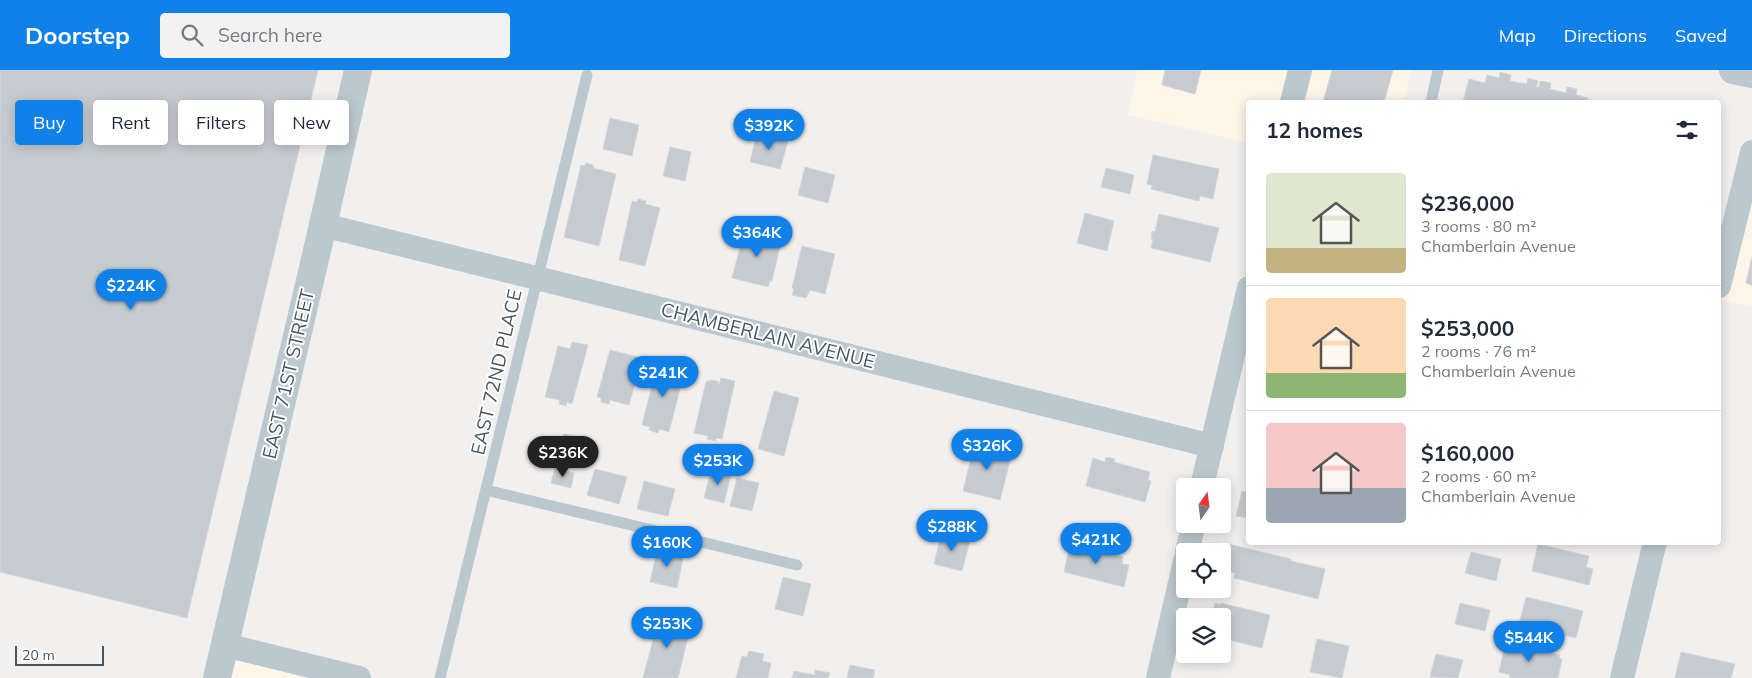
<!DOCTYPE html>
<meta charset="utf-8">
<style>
:root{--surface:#fff;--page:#f2f2f3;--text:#1f2937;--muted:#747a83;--line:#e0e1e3;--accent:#1181ea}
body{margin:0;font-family:Mulish,sans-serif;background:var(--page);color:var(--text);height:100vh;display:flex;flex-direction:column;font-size:19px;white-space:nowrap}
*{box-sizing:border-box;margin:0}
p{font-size:16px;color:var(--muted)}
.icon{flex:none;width:28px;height:28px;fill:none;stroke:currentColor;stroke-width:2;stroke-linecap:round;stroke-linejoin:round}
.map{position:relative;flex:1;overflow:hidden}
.drawer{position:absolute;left:1246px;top:30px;width:475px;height:445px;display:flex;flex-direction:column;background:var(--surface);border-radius:5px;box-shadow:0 2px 12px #0003}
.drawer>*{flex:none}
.top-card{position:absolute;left:15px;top:30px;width:475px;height:45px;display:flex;gap:10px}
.needle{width:32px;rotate:14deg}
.controls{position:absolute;left:1176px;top:408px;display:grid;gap:10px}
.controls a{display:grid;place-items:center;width:55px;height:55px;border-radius:5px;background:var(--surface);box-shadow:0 2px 12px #0003;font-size:25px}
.scale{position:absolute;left:15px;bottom:12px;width:89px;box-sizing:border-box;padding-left:5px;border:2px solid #46555e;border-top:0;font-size:14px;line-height:18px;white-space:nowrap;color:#46555e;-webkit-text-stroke:4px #fff;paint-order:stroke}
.price{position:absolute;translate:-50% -42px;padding:0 11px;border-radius:18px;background:var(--accent);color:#fff;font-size:16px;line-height:32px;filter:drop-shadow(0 1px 2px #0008)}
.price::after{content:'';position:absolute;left:50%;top:30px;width:15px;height:11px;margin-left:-8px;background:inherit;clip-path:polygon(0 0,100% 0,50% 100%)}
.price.current{background:#222;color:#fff}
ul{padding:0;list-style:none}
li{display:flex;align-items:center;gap:15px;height:125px;padding:0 20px}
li+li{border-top:1px solid var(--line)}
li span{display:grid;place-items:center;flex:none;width:140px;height:100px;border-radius:5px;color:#555}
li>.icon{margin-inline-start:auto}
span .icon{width:60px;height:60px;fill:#fffc;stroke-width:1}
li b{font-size:21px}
h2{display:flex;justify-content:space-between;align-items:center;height:60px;padding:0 20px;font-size:21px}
.chip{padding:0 18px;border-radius:5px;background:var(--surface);box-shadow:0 2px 12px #0003;font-size:18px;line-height:45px}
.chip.current{background:var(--accent);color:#fff}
header{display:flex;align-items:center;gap:30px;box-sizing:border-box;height:70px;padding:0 25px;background:var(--accent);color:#fff}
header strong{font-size:24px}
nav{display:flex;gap:28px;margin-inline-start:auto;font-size:18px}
.search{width:350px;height:45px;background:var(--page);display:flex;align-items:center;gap:12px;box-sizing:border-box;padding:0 18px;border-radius:5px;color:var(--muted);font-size:19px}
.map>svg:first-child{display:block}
</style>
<header>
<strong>Doorstep</strong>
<div class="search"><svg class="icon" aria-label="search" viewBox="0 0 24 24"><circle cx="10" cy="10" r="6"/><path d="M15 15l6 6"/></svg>Search here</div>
<nav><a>Map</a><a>Directions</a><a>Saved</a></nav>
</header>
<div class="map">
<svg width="1752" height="608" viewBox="0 0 1752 608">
<rect width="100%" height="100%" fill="#f2efef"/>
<g fill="#fdf5e8">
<path d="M1137,0H1411L1404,32H1249V73L1128,45Z"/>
<path d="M1752,82V237L1719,229V216Z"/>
<path d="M225,575L359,608H217Z"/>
</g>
<g fill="#c6cbcf" stroke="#d3d6db">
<path d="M0,0H318L187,548L0,502Z"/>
<path d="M1165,0H1201L1195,24L1162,15Z"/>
<path d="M1332,0H1393L1384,32H1323Z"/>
<path d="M1500,2L1511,5L1510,11L1527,14L1528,8L1538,11L1536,17H1539L1540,11L1551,13L1550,19L1566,23L1567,17L1577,19L1576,25L1588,28L1587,32H1463L1469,9L1485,13L1487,5L1499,8Z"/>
<path d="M610,48L639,55L632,86L603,79Z"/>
<path d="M757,63L788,71L780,99L750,92Z"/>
<path d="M670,77L691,82L685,111L663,106Z"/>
<path d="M1153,85L1219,99L1213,129L1200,126L1199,131L1151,119L1152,115L1147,114Z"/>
<path d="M586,93L593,95V98L616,104L599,176L564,167L581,95L585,96Z"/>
<path d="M805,97L835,105L828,133L798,125Z"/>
<path d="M1106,98L1134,105L1130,124L1101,117Z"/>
<path d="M638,129L646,131L645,134L660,138L645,196L619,190L632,131L637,132Z"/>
<path d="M1085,143L1114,151L1107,181L1077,173Z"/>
<path d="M1159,144L1219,158L1210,192L1151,178L1153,169H1151L1152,161L1155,162Z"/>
<path d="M745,159L782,168L772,211H770L768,217L732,208Z"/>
<path d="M802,176L835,184L825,224L810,220L806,228L792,225L794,219L792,218Z"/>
<path d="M1752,187V215L1746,213Z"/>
<path d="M572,272L588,275L572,334L567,332L566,336L559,334L560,330L545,327L558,276L570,279Z"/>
<path d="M610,280L642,288L629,335L610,330L609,334L601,332V328L597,327Z"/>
<path d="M658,292L685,299L669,362L659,359L658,363L649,360L650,357L642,355Z"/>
<path d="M721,308L735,311L722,369L716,368V371L707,369L708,366L694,363L706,312L711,310L717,311L719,314Z"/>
<path d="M774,321L799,328L784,386L758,379Z"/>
<path d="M564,364L584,369L577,397L557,392Z"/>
<path d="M985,370L990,372V374L998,376L997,381L999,382L998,384L1011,387L1000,430L963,421L974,375L976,376L977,371L984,373Z"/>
<path d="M1106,387L1115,389L1114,392L1150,402L1148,410L1151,411L1145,432L1086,416L1093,388L1105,392Z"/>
<path d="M555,398L574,403L571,418L551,413Z"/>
<path d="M595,399L627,407L619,434L587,425Z"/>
<path d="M711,400L731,405L724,433L704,428Z"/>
<path d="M737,408L759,413L752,441L730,436Z"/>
<path d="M644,411L675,419L668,446L637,439Z"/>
<path d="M1242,421L1249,423V454H1247L1248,448L1236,446Z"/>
<path d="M941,464L970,471L962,501L934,494Z"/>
<path d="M1071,470L1090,475V478L1123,487L1122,494L1129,495L1124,517L1064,502Z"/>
<path d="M1228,474L1291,489V491L1325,499L1318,529L1234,508L1235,503L1222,500Z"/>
<path d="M1538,474L1589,486L1586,497L1593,499L1589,515L1532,501Z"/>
<path d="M658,477L684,483L677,518L650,512Z"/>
<path d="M1471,482L1501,489L1496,511L1465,503Z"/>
<path d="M783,507L811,514L803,546L775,539Z"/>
<path d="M1526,527L1583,541L1576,568L1519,554Z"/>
<path d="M1215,533L1221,535V533L1270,545L1262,578L1222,568V546H1212Z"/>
<path d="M1460,533L1490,540L1485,561L1455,554Z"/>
<path d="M660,547L691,555L678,608H643L653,570L649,569L652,557L657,558Z"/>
<path d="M1317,569L1349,576L1342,608L1310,602Z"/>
<path d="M1506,571L1523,574L1522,577L1560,585L1559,588L1562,589L1558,608H1509L1510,605L1499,602Z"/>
<path d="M749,581L764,584L762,591L771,593L768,608H736L742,586L747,587Z"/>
<path d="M1681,582L1735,594L1731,608H1675Z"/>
<path d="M1436,584L1463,590L1458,608L1430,607Z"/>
<path d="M850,595L875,600L873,608H847Z"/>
<path d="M815,600L830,603L828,608H792L794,601L815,605Z"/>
</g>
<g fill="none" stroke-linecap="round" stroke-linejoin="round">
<g stroke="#bcc8cf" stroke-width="11">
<path d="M1431,32L1438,0"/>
<path d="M486,420L797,495"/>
<path d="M440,608L587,5"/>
</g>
<g stroke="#bcc8cf" stroke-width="24">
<path d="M1292,32L1300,0"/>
<path d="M323,155L1212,376"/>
<path d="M1719,216L1752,82"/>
<path d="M1202,416L1249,218"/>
<path d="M1187,481L1194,454"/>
<path d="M225,575L359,608"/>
<path d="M1158,608L1185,491"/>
<path d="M1622,608L1655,472"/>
</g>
<g stroke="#bcc8cf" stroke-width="28">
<path d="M1733,0L1752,4"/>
<path d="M217,608L323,155L358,0"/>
</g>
</g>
<g text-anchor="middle" stroke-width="4" stroke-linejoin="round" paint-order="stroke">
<g font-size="19" fill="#46555e" stroke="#fff">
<text transform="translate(768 265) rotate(14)" y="7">CHAMBERLAIN AVENUE</text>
<text transform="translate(496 302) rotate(-77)" y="7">EAST 72ND PLACE</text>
<text transform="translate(288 304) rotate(-77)" y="7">EAST 71ST STREET</text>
</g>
</g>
</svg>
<div class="controls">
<a><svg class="needle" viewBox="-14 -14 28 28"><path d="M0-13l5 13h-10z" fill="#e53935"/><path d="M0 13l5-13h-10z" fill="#747a83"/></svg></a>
<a><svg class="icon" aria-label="locate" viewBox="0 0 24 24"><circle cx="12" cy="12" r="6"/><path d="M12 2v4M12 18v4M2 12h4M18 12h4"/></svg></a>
<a><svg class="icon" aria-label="layers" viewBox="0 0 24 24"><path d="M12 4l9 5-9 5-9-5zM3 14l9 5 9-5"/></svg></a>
</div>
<div class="scale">20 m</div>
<b class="price" style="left:769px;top:81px">$392K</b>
<b class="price" style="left:757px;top:188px">$364K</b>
<b class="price" style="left:131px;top:241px">$224K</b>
<b class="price" style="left:663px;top:328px">$241K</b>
<b class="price" style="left:987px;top:401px">$326K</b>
<b class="price current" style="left:563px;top:408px">$236K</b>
<b class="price" style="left:718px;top:416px">$253K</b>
<b class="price" style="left:952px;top:482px">$288K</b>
<b class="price" style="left:1096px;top:495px">$421K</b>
<b class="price" style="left:667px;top:498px">$160K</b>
<b class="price" style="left:667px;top:579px">$253K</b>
<b class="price" style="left:1529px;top:593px">$544K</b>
<div class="top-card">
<a class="chip current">Buy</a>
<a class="chip">Rent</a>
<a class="chip">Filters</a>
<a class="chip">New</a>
</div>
<section class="drawer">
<h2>12 homes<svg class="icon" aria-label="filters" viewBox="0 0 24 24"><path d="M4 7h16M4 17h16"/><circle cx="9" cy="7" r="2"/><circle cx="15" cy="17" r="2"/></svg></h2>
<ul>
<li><span style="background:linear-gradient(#dfe7d0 75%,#c2b280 0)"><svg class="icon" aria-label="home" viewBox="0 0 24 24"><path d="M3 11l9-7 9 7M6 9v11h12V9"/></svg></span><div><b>$236,000</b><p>3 rooms · 80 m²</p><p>Chamberlain Avenue</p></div></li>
<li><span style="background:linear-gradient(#ffd9b3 75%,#8fb573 0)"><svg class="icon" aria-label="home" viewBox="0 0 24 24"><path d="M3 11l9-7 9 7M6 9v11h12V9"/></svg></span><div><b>$253,000</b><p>2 rooms · 76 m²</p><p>Chamberlain Avenue</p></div></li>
<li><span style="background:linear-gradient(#f6c9c9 65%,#9aa5b1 0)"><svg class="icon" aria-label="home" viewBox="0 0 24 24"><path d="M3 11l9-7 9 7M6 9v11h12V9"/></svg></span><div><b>$160,000</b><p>2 rooms · 60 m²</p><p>Chamberlain Avenue</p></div></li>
</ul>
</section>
</div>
